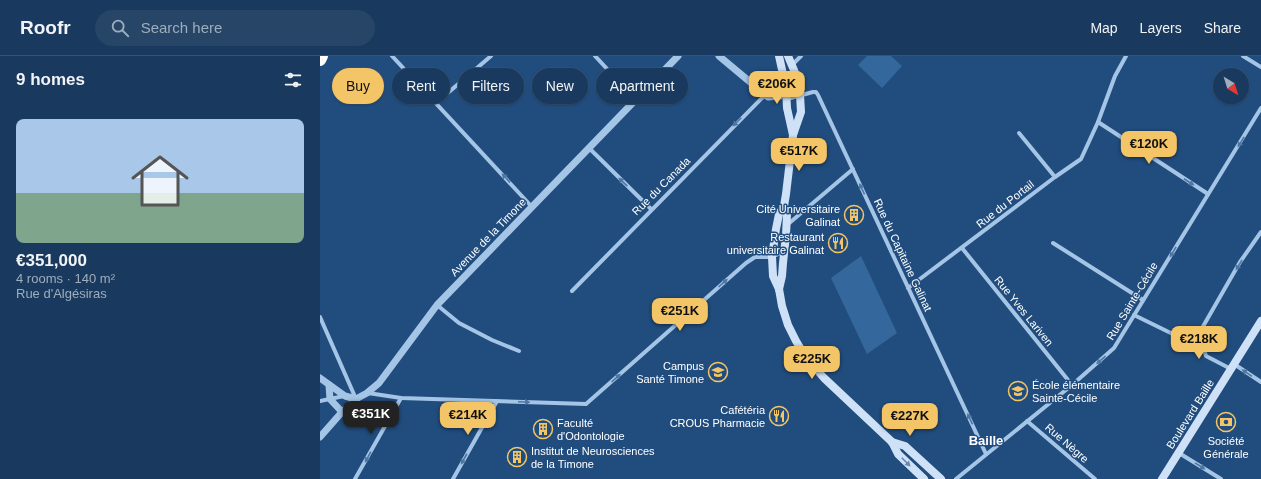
<!DOCTYPE html>
<meta charset="utf-8">
<style>
:root{--surface:#193a5e;--page:#264567;--text:#f1f3f6;--muted:#9fadbc;--line:#375473;--accent:#f3c566}
body{margin:0;font-family:Arial,sans-serif;background:var(--page);color:var(--text);height:100vh;display:flex;flex-direction:column;font-size:15px;white-space:nowrap}
*{box-sizing:border-box;margin:0}
p{font-size:13px;color:var(--muted)}
.icon{flex:none;width:22px;height:22px;fill:none;stroke:currentColor;stroke-width:2;stroke-linecap:round;stroke-linejoin:round}
.map{position:relative;flex:1;overflow:hidden}
.sheet{display:flex;flex-direction:column;background:var(--surface);width:320px}
.sheet>*{flex:none}
.guide{position:absolute;left:12px;top:12px;width:380px;height:36px;display:flex;gap:8px}
.needle{width:26px;rotate:142deg}
.fabs{position:absolute;left:893px;top:12px;display:grid;gap:8px}
.fabs a{display:grid;place-items:center;width:36px;height:36px;border-radius:50%;background:var(--surface);box-shadow:0 1px 3px #0004,0 0 0 1px var(--line);font-size:20px}
.price{position:absolute;translate:-50% -34px;padding:0 9px;border-radius:8px;background:var(--accent);color:#111;font-size:13px;line-height:26px;filter:drop-shadow(0 1px 2px #0008)}
.price::after{content:'';position:absolute;left:50%;top:24px;width:12px;height:9px;margin-left:-6px;background:inherit;clip-path:polygon(0 0,100% 0,50% 100%)}
.price.on{background:#222;color:#fff}
ul{padding:0;list-style:none}
li{display:grid;align-content:center;gap:8px;height:212px;padding:0 16px}
li span{display:grid;place-items:center;height:124px;border-radius:8px;color:#555}
li>.icon{margin-inline-start:auto}
span .icon{width:72px;height:72px;fill:#fffc;stroke-width:1}
li b{font-size:17px}
h2{display:flex;justify-content:space-between;align-items:center;height:48px;padding:0 16px;font-size:17px}
.pill{padding:0 14px;border-radius:18px;background:var(--surface);box-shadow:0 1px 3px #0004,0 0 0 1px var(--line);font-size:14px;line-height:36px}
.pill.on{background:var(--accent);color:#111}
header{display:flex;align-items:center;gap:24px;box-sizing:border-box;height:56px;padding:0 20px;background:var(--surface);border-bottom:1px solid var(--line)}
header strong{font-size:19px}
nav{display:flex;gap:22px;margin-inline-start:auto;font-size:14px}
.search{width:280px;height:36px;background:var(--page);display:flex;align-items:center;gap:10px;box-sizing:border-box;padding:0 14px;border-radius:22px;color:var(--muted);font-size:15px}
main{display:flex;flex:1;min-height:0}
.map>svg:first-child{display:block}
</style>
<header>
<strong>Roofr</strong>
<div class="search"><svg class="icon" aria-label="search" viewBox="0 0 24 24"><circle cx="10" cy="10" r="6"/><path d="M15 15l6 6"/></svg>Search here</div>
<nav><a>Map</a><a>Layers</a><a>Share</a></nav>
</header>
<main>
<section class="sheet">
<h2>9 homes<svg class="icon" aria-label="filters" viewBox="0 0 24 24"><path d="M4 7h16M4 17h16"/><circle cx="9" cy="7" r="2"/><circle cx="15" cy="17" r="2"/></svg></h2>
<ul>
<li><span style="background:linear-gradient(#a9c7e8 60%,#7fa58c 0)"><svg class="icon" aria-label="home" viewBox="0 0 24 24"><path d="M3 11l9-7 9 7M6 9v11h12V9"/></svg></span><div><b>€351,000</b><p>4 rooms · 140 m²</p><p>Rue d'Algésiras</p></div></li>
</ul>
</section>
<div class="map">
<svg width="941" height="423" viewBox="0 0 941 423">
<rect width="100%" height="100%" fill="#214d7e"/>
<g fill="#34679c">
<path d="M547,0H571L582,10L562,32L538,9Z"/>
<path d="M541,200L577,277L547,298L511,222Z"/>
</g>
<g fill="none" stroke-linecap="round" stroke-linejoin="round">
<g stroke="#a5c5e7" stroke-width="4">
<path d="M72,0L212,151"/>
<path d="M275,0L316,44"/>
<path d="M923,0L941,11"/>
<path d="M472,9L481,0"/>
<path d="M467,43L493,36H496L498,39L666,398"/>
<path d="M116,47L171,0"/>
<path d="M778,66L888,138"/>
<path d="M699,77L735,121"/>
<path d="M269,92L331,153"/>
<path d="M467,169L533,113"/>
<path d="M733,187L823,244"/>
<path d="M642,192L752,329"/>
<path d="M588,232L735,121L761,103L778,66L795,20L806,0"/>
<path d="M252,235L445,39"/>
<path d="M117,249L139,267L172,284L199,295"/>
<path d="M814,259L863,283C870,282 875,279 881,274L920,206L941,176"/>
<path d="M0,261L36,343"/>
<path d="M881,275L880,280L886,300L911,313"/>
<path d="M914,308L941,326"/>
<path d="M48,337L81,342L266,348L426,207L435,201H452L464,195"/>
<path d="M0,345L24,340"/>
<path d="M707,365L775,423"/>
<path d="M859,397L901,423"/>
<path d="M35,423L81,342"/>
<path d="M133,423L177,345"/>
<path d="M636,423L752,329L794,292L941,52"/>
</g>
<g stroke="#a5c5e7" stroke-width="7">
<path d="M399,0L448,41L460,40L479,31"/>
<path d="M0,322L25,340L36,343"/>
<path d="M9,329L10,343L22,356"/>
<path d="M0,381L22,356L36,343L47,337L59,327L117,249L358,0"/>
</g>
<g stroke="#cfe1f6" stroke-width="8">
<path d="M459,0L466,32L467,52L473,79"/>
<path d="M464,150L459,158L456,173L452,201L453,220L459,233L462,250L468,269L476,285L485,300L504,322L572,386L578,398L604,423"/>
<path d="M459,233L462,220L463,207L466,179L467,158L464,150L466,138L473,79L481,56L480,39L476,19L468,0"/>
<path d="M572,386L585,390L621,423"/>
<path d="M842,423L941,265"/>
</g>
<path stroke="#fff" stroke-width="12" d="M0,4L2,0"/>
</g>
<defs><path id="oneway-solid" d="M-6-.8H1V-3.2L6.5 0L1 3.2V.8H-6Z"/></defs>
<g fill="#4f77a3">
<use href="#oneway-solid" transform="translate(417 66) rotate(135)"/>
<use href="#oneway-solid" transform="translate(921 86) rotate(122)"/>
<use href="#oneway-solid" transform="translate(186 122) rotate(-133)"/>
<use href="#oneway-solid" transform="translate(303 126) rotate(-136)"/>
<use href="#oneway-solid" transform="translate(869 126) rotate(33)"/>
<use href="#oneway-solid" transform="translate(542 133) rotate(-115)"/>
<use href="#oneway-solid" transform="translate(853 196) rotate(121)"/>
<use href="#oneway-solid" transform="translate(919 209) rotate(121)"/>
<use href="#oneway-solid" transform="translate(403 227) rotate(-42)"/>
<use href="#oneway-solid" transform="translate(781 304) rotate(139)"/>
<use href="#oneway-solid" transform="translate(927 317) rotate(-146)"/>
<use href="#oneway-solid" transform="translate(296 322) rotate(-42)"/>
<use href="#oneway-solid" transform="translate(204 346) rotate(2)"/>
<use href="#oneway-solid" transform="translate(650 363) rotate(-115)"/>
<use href="#oneway-solid" transform="translate(48 401) rotate(119)"/>
<use href="#oneway-solid" transform="translate(144 403) rotate(119)"/>
<use href="#oneway-solid" transform="translate(880 410) rotate(32)"/>
</g>
<use fill="#6788ae" href="#oneway-solid" transform="translate(586 406) rotate(45)"/>
<defs>
<g id="building-ring" transform="scale(1)"><circle r="9.5" fill="#214d7e" stroke="#f3c566" stroke-width="1.5"/><path d="M-4-6H4V6H1V3H-1V6H-4ZM-2.5-4.3h1.7v1.8h-1.7ZM.8-4.3h1.7v1.8H.8ZM-2.5-1h1.7V.8h-1.7ZM.8-1h1.7V.8H.8Z" fill="#f3c566"/></g>
<g id="restaurant-ring" transform="scale(1)"><circle r="9.5" fill="#214d7e" stroke="#f3c566" stroke-width="1.5"/><path d="M-5-6h1v4h1v-4h1v4h1v-4h1v5L-1.5 .5V6h-2V.5L-5-1ZM5-6V6H3V1.5H1.5Q1.5-4 5-6Z" fill="#f3c566"/></g>
<g id="university-ring" transform="scale(1)"><circle r="9.5" fill="#214d7e" stroke="#f3c566" stroke-width="1.5"/><path d="M0-5L7-2L0 1L-7-2ZM-4 1L0 2.5L4 1V4Q0 6-4 4Z" fill="#f3c566"/></g>
<g id="school-ring" transform="scale(1)"><circle r="9.5" fill="#214d7e" stroke="#f3c566" stroke-width="1.5"/><path d="M0-5L7-2L0 1L-7-2ZM-4 1L0 2.5L4 1V4Q0 6-4 4Z" fill="#f3c566"/></g>
<g id="bank-ring" transform="scale(1)"><circle r="9.5" fill="#214d7e" stroke="#f3c566" stroke-width="1.5"/><path d="M-6-4H6V4H-6ZM0-2.3a2.3 2.3 0 1 0 0 4.6a2.3 2.3 0 1 0 0-4.6Z" fill="#f3c566"/></g>
</defs>
<g fill-rule="evenodd">
<use href="#building-ring" x="534" y="159"/>
<use href="#restaurant-ring" x="518" y="187"/>
<use href="#university-ring" x="398" y="316"/>
<use href="#school-ring" x="698" y="335"/>
<use href="#restaurant-ring" x="459" y="360"/>
<use href="#bank-ring" x="906" y="366"/>
<use href="#building-ring" x="223" y="373"/>
<use href="#building-ring" x="197" y="401"/>
</g>
<g text-anchor="middle" stroke-width="3" stroke-linejoin="round" paint-order="stroke">
<g font-size="11" fill="#fff" stroke="#214d7e">
<text transform="translate(341 130) rotate(-45)" y="4">Rue du Canada</text>
<text transform="translate(685 148) rotate(-38)" y="4">Rue du Portail</text>
<text transform="translate(168 181) rotate(-46)" y="4">Avenue de la Timone</text>
<text transform="translate(583 199) rotate(65)" y="4">Rue du Capitaine Galinat</text>
<text transform="translate(812 245) rotate(-59)" y="4">Rue Sainte-Cécile</text>
<text transform="translate(704 255) rotate(51)" y="4">Rue Yves Lariven</text>
<text transform="translate(870 358) rotate(-58)" y="4">Boulevard Baille</text>
<text transform="translate(747 387) rotate(41)" y="4">Rue Nègre</text>
</g>
<g font-size="11" fill="#fff" stroke="#214d7e" text-anchor="end">
<text x="520" y="157">Cité Universitaire<tspan x="520" dy="13">Galinat</tspan></text>
<text x="504" y="185">Restaurant<tspan x="504" dy="13">universitaire Galinat</tspan></text>
<text x="384" y="314">Campus<tspan x="384" dy="13">Santé Timone</tspan></text>
<text x="712" y="333" text-anchor="start">École élémentaire<tspan x="712" dy="13">Sainte-Cécile</tspan></text>
<text x="445" y="358">Cafétéria<tspan x="445" dy="13">CROUS Pharmacie</tspan></text>
<text x="237" y="371" text-anchor="start">Faculté<tspan x="237" dy="13">d'Odontologie</tspan></text>
<text x="906" y="389" text-anchor="middle">Société<tspan x="906" dy="13">Générale</tspan></text>
<text x="211" y="399" text-anchor="start">Institut de Neurosciences<tspan x="211" dy="13">de la Timone</tspan></text>
</g>
<g font-size="13" font-weight="bold" fill="#fff" stroke="#214d7e">
<text x="666" y="389">Baille</text>
</g>
</g>
</svg>
<div class="fabs">
<a><svg class="needle" viewBox="-14 -14 28 28"><path d="M0-13l5 13h-10z" fill="#e53935"/><path d="M0 13l5-13h-10z" fill="#9fadbc"/></svg></a>
</div>
<b class="price" style="left:457px;top:49px">€206K</b>
<b class="price" style="left:829px;top:109px">€120K</b>
<b class="price" style="left:479px;top:116px">€517K</b>
<b class="price" style="left:360px;top:276px">€251K</b>
<b class="price" style="left:879px;top:304px">€218K</b>
<b class="price" style="left:492px;top:324px">€225K</b>
<b class="price on" style="left:51px;top:379px">€351K</b>
<b class="price" style="left:148px;top:380px">€214K</b>
<b class="price" style="left:590px;top:381px">€227K</b>
<div class="guide">
<a class="pill on">Buy</a>
<a class="pill">Rent</a>
<a class="pill">Filters</a>
<a class="pill">New</a>
<a class="pill">Apartment</a>
</div>
</div>
</main>
